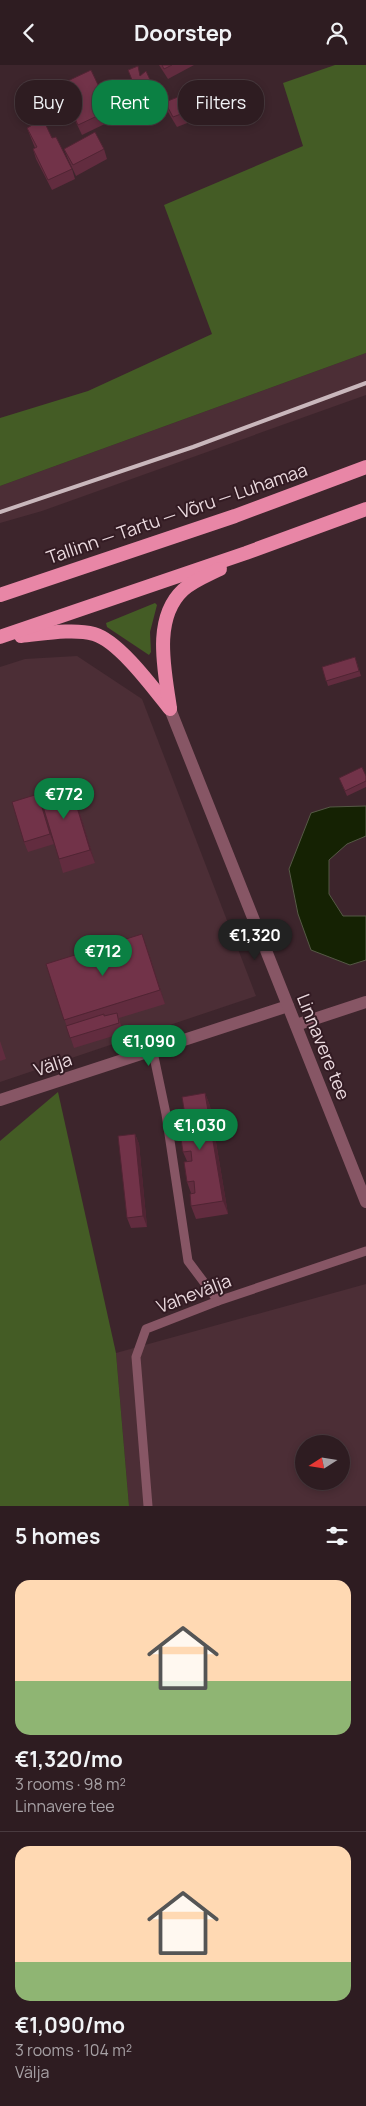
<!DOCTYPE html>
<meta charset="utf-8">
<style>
:root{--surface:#2e1c21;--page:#3a292e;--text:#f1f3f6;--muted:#a7a1a5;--line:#493a3f;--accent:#0b8043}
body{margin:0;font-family:Manrope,sans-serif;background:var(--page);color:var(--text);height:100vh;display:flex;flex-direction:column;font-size:19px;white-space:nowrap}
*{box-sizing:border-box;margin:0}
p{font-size:16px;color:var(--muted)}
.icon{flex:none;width:28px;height:28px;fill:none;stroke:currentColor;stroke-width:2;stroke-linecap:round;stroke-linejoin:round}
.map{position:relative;height:1441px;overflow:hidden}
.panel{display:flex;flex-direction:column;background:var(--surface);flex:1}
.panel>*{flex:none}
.banner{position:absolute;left:15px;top:15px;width:336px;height:45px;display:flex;gap:10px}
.needle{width:32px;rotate:258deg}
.buttons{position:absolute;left:295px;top:1370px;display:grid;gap:10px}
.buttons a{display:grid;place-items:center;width:55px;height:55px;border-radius:50%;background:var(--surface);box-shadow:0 2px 8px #0003,0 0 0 1px var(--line);font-size:25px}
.price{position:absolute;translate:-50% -42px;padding:0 11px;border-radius:18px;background:var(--accent);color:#fff;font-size:16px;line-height:32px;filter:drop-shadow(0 1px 2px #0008)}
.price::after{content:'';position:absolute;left:50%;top:30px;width:15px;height:11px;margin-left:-8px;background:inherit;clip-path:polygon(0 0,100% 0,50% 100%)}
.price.current{background:#222;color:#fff}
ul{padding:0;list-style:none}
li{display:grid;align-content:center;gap:10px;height:265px;padding:0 15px}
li+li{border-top:1px solid var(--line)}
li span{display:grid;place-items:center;height:155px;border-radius:15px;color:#555}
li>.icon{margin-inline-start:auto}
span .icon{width:90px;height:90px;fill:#fffc;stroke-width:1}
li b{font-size:21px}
h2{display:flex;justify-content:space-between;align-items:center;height:60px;padding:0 15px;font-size:21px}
.chip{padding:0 18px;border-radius:20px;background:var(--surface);box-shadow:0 2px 8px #0003,0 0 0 1px var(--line);font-size:18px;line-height:45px}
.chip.current{background:var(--accent);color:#fff}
header{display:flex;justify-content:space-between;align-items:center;height:65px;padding:0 15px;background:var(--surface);font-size:22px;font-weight:700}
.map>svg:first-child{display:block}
</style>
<header><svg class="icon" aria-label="back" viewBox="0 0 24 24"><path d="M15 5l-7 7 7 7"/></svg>Doorstep<svg class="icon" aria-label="person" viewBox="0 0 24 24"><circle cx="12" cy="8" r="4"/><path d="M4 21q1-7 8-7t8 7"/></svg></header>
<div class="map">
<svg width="366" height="1441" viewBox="0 0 366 1441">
<rect width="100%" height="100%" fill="#3d252c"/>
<g fill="#4c2e36" fill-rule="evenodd">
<path d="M366,288V330L42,446L0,458V421Z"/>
<path d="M77,591L142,634L256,931L0,1017V602L25,594Z"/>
<path d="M366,1219V1441H129L116,1288ZM304,1379H341V1416H304Z"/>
</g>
<g fill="#445c25">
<path d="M335,0H366V288L0,421V353L88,326L212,269L164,140L303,81L283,18Z"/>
<path d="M155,538L157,540L150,567L151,587L149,590L107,562L106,558Z"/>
<path d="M58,1027L116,1288L129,1441H0V1076Z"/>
</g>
<path fill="#152203" stroke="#555945" d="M366,741V771L347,779L329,795V829L343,851H366V895L350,900L311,885L298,849L289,804L311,748L330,742Z"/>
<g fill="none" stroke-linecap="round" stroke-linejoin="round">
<g stroke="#875665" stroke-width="9">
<path d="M153,987L166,1049L188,1196L218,1236"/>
<path d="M148,1441L136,1292L146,1264L218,1236L366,1186"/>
</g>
<g stroke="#875665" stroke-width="12">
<path d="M296,960L366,937"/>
<path d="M0,1035L288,941"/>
</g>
<path stroke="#875665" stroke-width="12" d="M170,644L366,1137"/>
<g stroke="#e886a6" stroke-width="14">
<path d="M0,530L235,451L366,402"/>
<path d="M21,571C42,569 73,563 94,569C119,576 154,624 170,644"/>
<path d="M0,572L246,488L366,444"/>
<path d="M170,643C165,607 152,554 183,525C193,516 208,510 220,504"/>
</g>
<path stroke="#c9b7bc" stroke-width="4" d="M0,447L193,382L366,318"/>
</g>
<g fill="#622c3f">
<path d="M159,0H194L168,14Z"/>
<path d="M141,10L162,41L166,51L145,58L129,28L125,18L132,15Z"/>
<path d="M59,20L110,45L113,55L82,70L63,30Z"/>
<path d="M218,35L221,45L177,62L168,47L165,37Z"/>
<path d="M27,63L52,73L72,104L75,114L52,125L36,94L33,84L35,83Z"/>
<path d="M64,84H104L107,94L76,111L68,94Z"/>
<path d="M355,592L361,611L328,621L322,602Z"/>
<path d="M366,711V722L347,731L339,713Z"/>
<path d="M74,729L95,798L63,808L59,794Z"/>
<path d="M41,739L54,779L28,787L24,777Z"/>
<path d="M147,883L165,939L119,953L123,968L74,983L46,899Z"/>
<path d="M0,976L6,994L0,996Z"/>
<path d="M205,1028L210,1041L228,1149L196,1154L191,1141V1128L187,1117V1096L183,1087L184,1073L181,1066L184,1044Z"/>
<path d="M135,1069L139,1079L147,1162L131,1163L127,1153Z"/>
</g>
<g fill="#502433">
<path d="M69,716L74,729L95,798L90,785Z"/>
<path d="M38,729L41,739L54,779L50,769Z"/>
<path d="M142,869L147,883L165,939L160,925Z"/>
<path d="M205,1028L210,1041L228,1149L223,1136Z"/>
<path d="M135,1069L139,1079L147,1162L143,1151Z"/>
</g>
<g fill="#723349" stroke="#502433">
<path d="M162,0H172L164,4Z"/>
<path d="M138,1L140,11L146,6L162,41L141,48L125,18L132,15L128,5Z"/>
<path d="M91,5L110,45L78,60L59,20Z"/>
<path d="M209,20L218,35L173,52L165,37Z"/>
<path d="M43,54L52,73L56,72L72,104L48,115L33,84L37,82L27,63Z"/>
<path d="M95,67L104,84L73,100L64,84Z"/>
<path d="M355,592L359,606L326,616L322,602Z"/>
<path d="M362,702L366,711V716L345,726L339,713Z"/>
<path d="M69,716L90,785L59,794L38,725Z"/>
<path d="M38,729L50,769L24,777L12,737Z"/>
<path d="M142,869L160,925L64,955L46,899Z"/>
<path d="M117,948L119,958L70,973L66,961L104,949V951Z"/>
<path d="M205,1028L223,1136L191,1141L190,1129L195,1128L194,1116L187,1117L184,1097L192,1096L191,1086L183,1087L181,1074L190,1072L189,1064L181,1066L178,1045L184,1044L182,1032Z"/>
<path d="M135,1069L143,1151L127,1153L118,1071Z"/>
</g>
<g text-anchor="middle" stroke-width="4" stroke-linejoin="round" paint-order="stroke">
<g font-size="18" fill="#ebdadf" stroke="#331b23">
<text transform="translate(177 449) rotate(-19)" y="6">Tallinn — Tartu — Võru — Luhamaa</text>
<text transform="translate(323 982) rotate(68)" y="6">Linnavere tee</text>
<text transform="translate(53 1000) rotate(-18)" y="6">Välja</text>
<text transform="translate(194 1229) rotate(-21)" y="6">Vahevälja</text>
</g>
</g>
</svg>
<div class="buttons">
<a><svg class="needle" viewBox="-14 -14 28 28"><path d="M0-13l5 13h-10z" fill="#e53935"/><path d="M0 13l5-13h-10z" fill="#a7a1a5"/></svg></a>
</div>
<b class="price" style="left:64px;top:755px">€772</b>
<b class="price current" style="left:255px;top:896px">€1,320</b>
<b class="price" style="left:103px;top:912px">€712</b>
<b class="price" style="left:149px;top:1002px">€1,090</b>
<b class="price" style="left:200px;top:1086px">€1,030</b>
<div class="banner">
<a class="chip">Buy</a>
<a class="chip current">Rent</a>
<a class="chip">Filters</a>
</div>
</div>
<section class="panel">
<h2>5 homes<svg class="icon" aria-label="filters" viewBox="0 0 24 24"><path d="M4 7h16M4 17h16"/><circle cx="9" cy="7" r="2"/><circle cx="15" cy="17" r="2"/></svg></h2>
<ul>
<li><span style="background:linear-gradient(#ffd9b3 65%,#8fb573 0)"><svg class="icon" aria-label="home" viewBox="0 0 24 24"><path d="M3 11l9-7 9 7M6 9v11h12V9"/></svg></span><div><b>€1,320/mo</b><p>3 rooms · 98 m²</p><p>Linnavere tee</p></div></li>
<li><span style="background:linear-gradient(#ffd9b3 75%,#8fb573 0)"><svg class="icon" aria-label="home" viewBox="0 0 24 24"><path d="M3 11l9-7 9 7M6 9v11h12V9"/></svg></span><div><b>€1,090/mo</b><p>3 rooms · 104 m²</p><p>Välja</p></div></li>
</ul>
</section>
